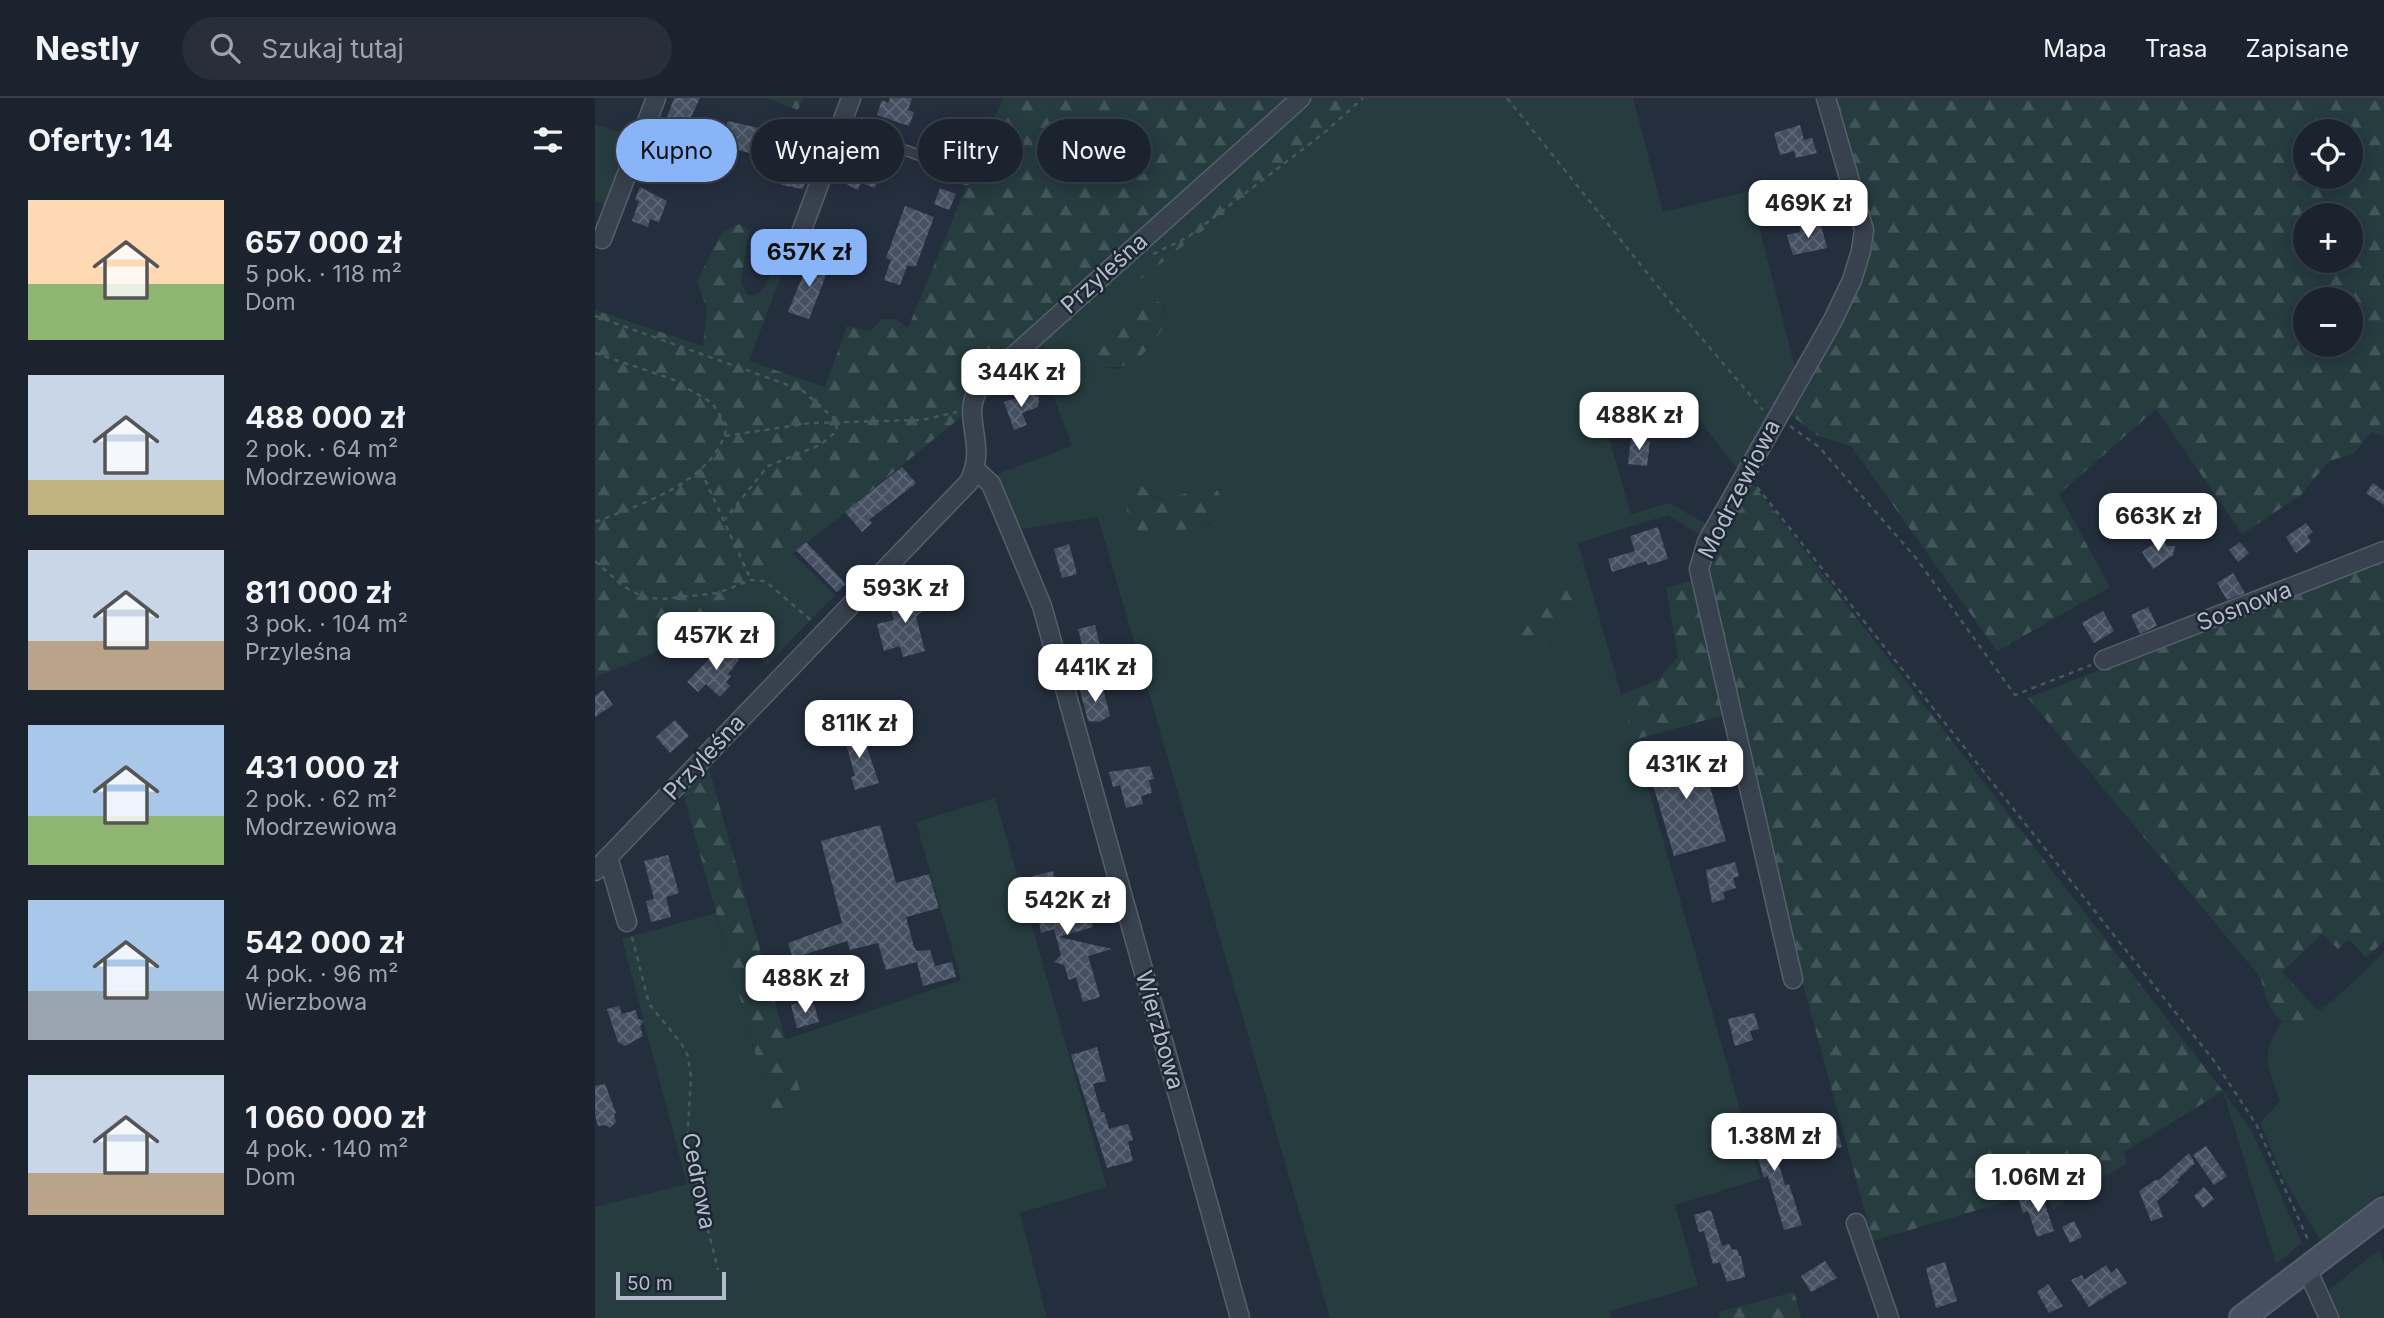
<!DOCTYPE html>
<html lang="pl">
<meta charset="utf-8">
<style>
:root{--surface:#1b232e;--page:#282f3a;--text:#f1f3f6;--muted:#a0a4aa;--line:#39404a;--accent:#8ab4f8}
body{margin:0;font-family:Inter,sans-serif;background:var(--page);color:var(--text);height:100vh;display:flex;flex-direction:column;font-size:26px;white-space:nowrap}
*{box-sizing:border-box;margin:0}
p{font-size:23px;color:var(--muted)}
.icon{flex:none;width:38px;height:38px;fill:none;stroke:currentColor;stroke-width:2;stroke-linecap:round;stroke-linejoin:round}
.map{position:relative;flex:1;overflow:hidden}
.side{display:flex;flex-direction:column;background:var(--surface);width:595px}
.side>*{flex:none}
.hud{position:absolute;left:21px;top:21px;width:665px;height:63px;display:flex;gap:14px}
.tools{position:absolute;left:1698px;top:21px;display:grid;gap:14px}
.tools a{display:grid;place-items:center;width:70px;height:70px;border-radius:50%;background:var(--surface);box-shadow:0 4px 18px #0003,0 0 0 2px var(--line);font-size:35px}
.scale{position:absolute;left:21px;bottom:18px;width:110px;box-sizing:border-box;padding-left:7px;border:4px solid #b4bcc9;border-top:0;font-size:19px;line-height:24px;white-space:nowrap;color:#b4bcc9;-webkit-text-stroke:5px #1d2633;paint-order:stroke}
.price{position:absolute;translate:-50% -60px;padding:0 16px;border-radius:14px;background:#fff;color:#222;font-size:23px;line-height:46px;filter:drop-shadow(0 2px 4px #0008)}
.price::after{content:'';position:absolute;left:50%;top:42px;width:21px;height:16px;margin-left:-10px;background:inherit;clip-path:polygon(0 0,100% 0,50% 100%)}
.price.selected{background:var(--accent);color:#111}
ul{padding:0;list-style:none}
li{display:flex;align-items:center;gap:21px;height:175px;padding:0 28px}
li span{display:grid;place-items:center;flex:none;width:196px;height:140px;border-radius:0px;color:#555}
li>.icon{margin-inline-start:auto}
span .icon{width:84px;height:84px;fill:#fffc;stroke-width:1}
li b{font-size:30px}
h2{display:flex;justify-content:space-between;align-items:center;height:84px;padding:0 28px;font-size:30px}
.pill{padding:0 24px;border-radius:32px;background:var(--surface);box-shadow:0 4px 18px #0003,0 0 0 2px var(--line);font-size:24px;line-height:63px}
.pill.selected{background:var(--accent);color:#111}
header{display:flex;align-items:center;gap:42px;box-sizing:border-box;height:98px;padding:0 35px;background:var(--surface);border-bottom:2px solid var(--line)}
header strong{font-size:33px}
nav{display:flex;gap:38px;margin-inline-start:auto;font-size:24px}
.search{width:490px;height:63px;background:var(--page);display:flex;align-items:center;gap:18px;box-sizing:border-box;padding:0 24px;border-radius:38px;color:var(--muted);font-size:26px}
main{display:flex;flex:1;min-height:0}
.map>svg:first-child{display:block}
</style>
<header>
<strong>Nestly</strong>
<div class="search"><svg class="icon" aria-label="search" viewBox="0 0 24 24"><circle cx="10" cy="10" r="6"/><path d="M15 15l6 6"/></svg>Szukaj tutaj</div>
<nav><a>Mapa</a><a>Trasa</a><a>Zapisane</a></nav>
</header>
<main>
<section class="side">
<h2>Oferty: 14<svg class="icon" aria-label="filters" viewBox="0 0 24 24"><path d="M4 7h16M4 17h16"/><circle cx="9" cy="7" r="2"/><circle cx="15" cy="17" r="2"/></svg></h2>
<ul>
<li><span style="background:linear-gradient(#ffd9b3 60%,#8fb573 0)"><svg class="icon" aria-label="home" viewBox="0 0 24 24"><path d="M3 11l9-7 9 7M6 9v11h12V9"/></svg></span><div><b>657 000 zł</b><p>5 pok. · 118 m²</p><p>Dom</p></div></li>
<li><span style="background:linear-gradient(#c9d6e8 75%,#c2b280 0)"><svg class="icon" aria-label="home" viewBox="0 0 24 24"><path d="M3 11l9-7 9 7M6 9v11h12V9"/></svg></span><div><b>488 000 zł</b><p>2 pok. · 64 m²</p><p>Modrzewiowa</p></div></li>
<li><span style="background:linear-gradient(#c9d6e8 65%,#b9a48a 0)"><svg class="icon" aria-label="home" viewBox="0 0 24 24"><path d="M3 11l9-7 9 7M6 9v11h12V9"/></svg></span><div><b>811 000 zł</b><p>3 pok. · 104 m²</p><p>Przyleśna</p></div></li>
<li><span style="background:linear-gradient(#a9c7e8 65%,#8fb573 0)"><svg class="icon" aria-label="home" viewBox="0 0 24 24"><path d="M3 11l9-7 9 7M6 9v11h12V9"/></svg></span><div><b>431 000 zł</b><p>2 pok. · 62 m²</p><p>Modrzewiowa</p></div></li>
<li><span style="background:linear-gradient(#a9c7e8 65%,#9aa5b1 0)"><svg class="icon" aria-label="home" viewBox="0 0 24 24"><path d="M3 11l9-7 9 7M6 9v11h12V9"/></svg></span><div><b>542 000 zł</b><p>4 pok. · 96 m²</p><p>Wierzbowa</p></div></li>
<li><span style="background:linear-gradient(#c9d6e8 70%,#b9a48a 0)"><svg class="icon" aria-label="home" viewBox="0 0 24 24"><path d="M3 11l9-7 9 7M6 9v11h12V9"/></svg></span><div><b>1 060 000 zł</b><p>4 pok. · 140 m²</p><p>Dom</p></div></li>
</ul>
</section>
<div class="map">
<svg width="1789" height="1220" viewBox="0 0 1789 1220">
<defs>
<pattern id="forest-firs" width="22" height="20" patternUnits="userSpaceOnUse" patternTransform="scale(1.75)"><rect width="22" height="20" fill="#263c3f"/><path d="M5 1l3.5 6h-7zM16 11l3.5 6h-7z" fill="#435659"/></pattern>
<pattern id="building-cross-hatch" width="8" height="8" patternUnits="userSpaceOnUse" patternTransform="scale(1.75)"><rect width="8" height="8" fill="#455162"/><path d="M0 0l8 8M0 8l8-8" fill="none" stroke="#5d6877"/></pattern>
</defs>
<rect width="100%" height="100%" fill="#242f3e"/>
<g fill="#263c3f" fill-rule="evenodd">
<path d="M778,0H1038L1068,114L1155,93L1202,278L1144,373L1096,312L1013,337L1036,416L1074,405L1113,427L1107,438L1073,417L983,445L1165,1081L1080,1107L1103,1188L1015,1213L1016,1220H735L503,419L422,432L400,377L477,348L444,259ZM552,202L568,210L573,222L562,240L525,271L509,269L511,233ZM605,392L615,426L547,436L550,393C564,408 587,396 605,392Z"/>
<path d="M0,26L35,38L11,107L0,103Z"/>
<path d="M197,455L240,497L172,567L120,512Z"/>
<path d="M400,700L512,1089L425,1115L452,1220H0V1109L92,1086L27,841L121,815L179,1023L211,1014L189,942L366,882L321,724Z"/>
<path d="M1789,854V1093L1727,1145L1688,1080L1665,1025L1685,1003C1672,968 1665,956 1687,923C1718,933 1767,873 1789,854Z"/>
<path d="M1628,993L1657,1033L1707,1145L1681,1166Z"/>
<path d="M1785,1151L1789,1167V1220H1738L1729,1196Z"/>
</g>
<g fill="url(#forest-firs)" fill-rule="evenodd">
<path d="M173,0H208L203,12Z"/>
<path d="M408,0H696L382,285L367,301L371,315C270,396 170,486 59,554C41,564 19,571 0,579V212L108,248L112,211L102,183L127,134L144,126L154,132L146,184L152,197C179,202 180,148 189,131L203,132L154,263L230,289L252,228L275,233L287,221H300L313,230Z"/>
<path d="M717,0H778L388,304L385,297Z"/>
<path d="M1238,0H1789V339L1777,334L1758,356L1734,363L1706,397L1647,436L1561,311L1464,396L1515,489L1402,553L1256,348L1223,338L1193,315L1246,223L1277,144ZM1710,33H1755V79H1710ZM1710,117H1755V163H1710ZM1710,201H1755V247H1710Z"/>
<path d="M552,202L564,204L573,222C556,250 534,282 498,264L495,256L499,242Z"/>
<path d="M1154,381L1628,993L1529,1054L1532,1065L1458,1111L1450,1092L1278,1143L1208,886L1108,464Z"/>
<path d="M537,383L544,384L556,399L567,401L618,389L623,393L631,415L604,430L547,436C534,428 526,401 531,386Z"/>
<path d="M1789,460V843L1771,860L1754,841L1743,851L1727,836L1687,874L1724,914C1687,939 1673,917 1666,880L1433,600Z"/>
<path d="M967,477L976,479L983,495L981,505L946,553L932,556L922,551L917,533Z"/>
<path d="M1099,482L1129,617L1039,642L1026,597L1061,583L1083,559L1071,490Z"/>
<path d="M113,667L211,1014L179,1023L88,695Z"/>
<path d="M1199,1194L1206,1220H1125L1124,1214Z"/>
</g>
<g fill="url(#building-cross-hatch)">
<path d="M79,0H105L88,36L82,24L72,20Z"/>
<path d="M295,0H317L313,12L319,14L314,28L282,17L287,2L293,5Z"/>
<path d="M133,23L168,31L166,35L174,37L166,58L124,47Z"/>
<path d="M1205,27L1209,42L1217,40L1222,55L1201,60L1199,53L1185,57L1179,35Z"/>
<path d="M199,52L218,64L208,91L186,87Z"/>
<path d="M247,63L272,69L271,72L285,77L280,90L266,85L263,92L241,81Z"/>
<path d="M45,89L72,103L64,124L55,121L53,129L37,123L44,103L40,102Z"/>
<path d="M345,90L361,96L354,112L339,106Z"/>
<path d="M310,108L339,119L321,168H312L305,187L289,182L296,162L291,160Z"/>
<path d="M1225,124L1232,150L1198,157L1192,137L1205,134L1204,130Z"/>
<path d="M215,160L235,167L214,221L193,214Z"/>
<path d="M435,295L444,299L443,309L427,315L432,327L419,332L409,304Z"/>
<path d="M1036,340L1055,343L1052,368L1033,366Z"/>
<path d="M307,369L321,385L274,422L277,425L267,434L250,414Z"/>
<path d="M1778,385L1789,393V407L1771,395Z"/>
<path d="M1711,425L1718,434L1712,438L1716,444L1701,455L1691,439Z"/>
<path d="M1063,429L1073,461L1053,467L1051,463L1017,474L1013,461L1040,453L1035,438Z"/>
<path d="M1567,440L1572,448H1580L1578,457L1558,471L1547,454Z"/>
<path d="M211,444L251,486L242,494L201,452Z"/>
<path d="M1645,444L1654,455L1643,464L1634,452Z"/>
<path d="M474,446L482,476L467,480L459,451Z"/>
<path d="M1638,475L1650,495L1632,502L1622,485Z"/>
<path d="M321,488L334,506L321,519L330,553L308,559L305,548L289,553L282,526L299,522L296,512Z"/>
<path d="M1553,509L1562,528L1545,536L1536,517Z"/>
<path d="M1508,513L1519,533L1499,545L1487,525Z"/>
<path d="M500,527L509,563L493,567L483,531Z"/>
<path d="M127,547L135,555L150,554L133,576L136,578L131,584L135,588L125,599L111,586L103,594L92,584Z"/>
<path d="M507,586L515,618L504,624L493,623L485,592Z"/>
<path d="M8,592L18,607L0,619V598Z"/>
<path d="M80,622L94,638L75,655L61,639Z"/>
<path d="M258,630L261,643L269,641L284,685L260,692L256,679L260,678L251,646L245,647L242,634Z"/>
<path d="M1103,648L1131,743L1079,758L1051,663Z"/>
<path d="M555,668L559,681L554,682L557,695L546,698L548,706L531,710L525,687L518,689L514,674Z"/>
<path d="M285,727L301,785L334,776L344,810L311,819L319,849L322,853L335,852L340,868L357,864L361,879L328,888L322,864L291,872L283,845L255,852L252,843L198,860L193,845L247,825L226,743Z"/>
<path d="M73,757L84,795L71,799L76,819L56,824L51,803L59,801L49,763Z"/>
<path d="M1140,764L1144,778L1138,780L1141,790L1128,794L1130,801L1117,805L1111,772Z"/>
<path d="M458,773L464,796L453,798L461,826L494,816L498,829L464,839L517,851L493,858L505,899L488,904L481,879L474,882L469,867L459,864L466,857L459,831L446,835L435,779Z"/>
<path d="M207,904L210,909L219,906L224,924L202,930L196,907Z"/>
<path d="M24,908L27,916L41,912L43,921L49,923L45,928L48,938L30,948L23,944L12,911Z"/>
<path d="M1159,915L1164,931L1155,933L1158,942L1140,948L1133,921Z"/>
<path d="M502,949L511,983L498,986L506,1014H509L514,1031L533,1026L538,1042L533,1044L538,1063L512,1070L476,957Z"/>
<path d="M10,986L21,1015L19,1016L21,1024L15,1030L10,1027L3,1028L0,1017V988Z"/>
<path d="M1169,1017L1190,1087L1194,1086L1207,1127L1189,1132L1173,1078L1169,1080L1152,1022Z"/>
<path d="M1240,1024L1247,1049L1234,1052L1227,1027Z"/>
<path d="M1611,1048L1632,1078L1619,1087L1598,1057Z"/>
<path d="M1594,1055L1600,1065L1582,1082L1584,1084L1562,1103L1568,1119L1556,1123L1544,1093L1562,1081L1563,1083Z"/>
<path d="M1609,1089L1619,1101L1608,1110L1599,1098Z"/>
<path d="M1446,1095L1459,1133L1442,1139L1433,1113L1428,1115L1424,1102Z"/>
<path d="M1116,1112L1127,1148L1134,1146L1137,1152L1142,1151L1144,1158H1146L1150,1179L1132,1184L1125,1164L1118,1166L1109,1133L1104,1134L1099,1117Z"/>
<path d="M1479,1123L1487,1139L1475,1145L1467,1129Z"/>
<path d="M1230,1163L1242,1180L1216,1194L1206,1178Z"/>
<path d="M1350,1164L1362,1203L1341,1210L1331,1170Z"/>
<path d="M1511,1167L1516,1175L1522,1170L1532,1185L1494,1209L1476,1182L1487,1177L1489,1182Z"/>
<path d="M1453,1186L1468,1208L1454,1215L1442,1194Z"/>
</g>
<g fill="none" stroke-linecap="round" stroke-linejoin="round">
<g stroke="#565f6c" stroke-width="12">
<path id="lane" d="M245,29L346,65L371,81"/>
</g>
<g stroke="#565f6c" stroke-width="21">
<g id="street">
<path d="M204,140L256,0"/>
<path d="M7,141L61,0"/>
<path d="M381,372L396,386L447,508L645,1220"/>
<path d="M1509,562L1789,453"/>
<path d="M13,759L32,824"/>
<path d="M0,773L374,384C394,345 364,320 385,288L706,0"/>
<path d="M1198,881L1104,471L1112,444L1238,222L1257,182L1266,153L1269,132L1231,0"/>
<path d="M1261,1125L1294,1220"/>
<path d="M1712,1171L1734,1220"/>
</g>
</g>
<g stroke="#565f6c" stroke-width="28">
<path id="secondary" d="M1647,1220L1789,1112"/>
</g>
<g stroke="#44595c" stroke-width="2.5" stroke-dasharray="5 5" stroke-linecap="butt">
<path d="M912,0L1073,201L1168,312"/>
<path d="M558,156L593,139L729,35L768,0"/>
<path d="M0,218L207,292L242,323L241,334L225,347L173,368L130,421"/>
<path d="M0,255L77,281L117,305L132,328C121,383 47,406 0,424"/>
<path d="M1195,328L1224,349L1321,460L1420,597L1496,567"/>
<path d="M130,338L216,325L327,322L362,314"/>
<path d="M106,373L156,482"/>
<path d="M1162,389L1620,964L1661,1026L1714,1144"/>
<path d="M0,463L28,488L48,499L67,501L123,495L156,482L170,483L218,524"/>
<path d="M37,839L54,906L86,945L93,958L96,979L92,1046L123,1172"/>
</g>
<use href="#lane" stroke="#38414e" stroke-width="9"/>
<use href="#street" stroke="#38414e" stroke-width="18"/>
<use href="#secondary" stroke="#465061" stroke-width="24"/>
</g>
<g text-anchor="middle" stroke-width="5" stroke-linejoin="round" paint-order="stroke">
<g font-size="23" fill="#b4bcc9" stroke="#1d2633">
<text transform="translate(509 175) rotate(-42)" y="8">Przyleśna</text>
<text transform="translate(1144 391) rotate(-63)" y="8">Modrzewiowa</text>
<text transform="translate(1649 508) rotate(-21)" y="8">Sosnowa</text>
<text transform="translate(109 659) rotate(-47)" y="8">Przyleśna</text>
<text transform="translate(565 932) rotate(74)" y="8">Wierzbowa</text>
<text transform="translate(104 1083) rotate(79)" y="8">Cedrowa</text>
</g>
</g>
</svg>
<div class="tools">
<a><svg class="icon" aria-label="locate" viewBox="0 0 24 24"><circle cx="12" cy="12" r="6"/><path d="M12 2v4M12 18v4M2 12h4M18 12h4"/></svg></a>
<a>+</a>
<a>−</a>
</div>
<div class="scale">50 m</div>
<b class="price" style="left:1213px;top:142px">469K zł</b>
<b class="price selected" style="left:214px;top:191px">657K zł</b>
<b class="price" style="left:426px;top:311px">344K zł</b>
<b class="price" style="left:1044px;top:354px">488K zł</b>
<b class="price" style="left:1563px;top:455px">663K zł</b>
<b class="price" style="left:310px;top:527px">593K zł</b>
<b class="price" style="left:121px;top:574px">457K zł</b>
<b class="price" style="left:500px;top:606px">441K zł</b>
<b class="price" style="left:264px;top:662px">811K zł</b>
<b class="price" style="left:1091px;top:703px">431K zł</b>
<b class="price" style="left:472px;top:839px">542K zł</b>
<b class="price" style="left:210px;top:917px">488K zł</b>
<b class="price" style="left:1179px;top:1075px">1.38M zł</b>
<b class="price" style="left:1443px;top:1116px">1.06M zł</b>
<div class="hud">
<a class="pill selected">Kupno</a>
<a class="pill">Wynajem</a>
<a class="pill">Filtry</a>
<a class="pill">Nowe</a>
</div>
</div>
</main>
